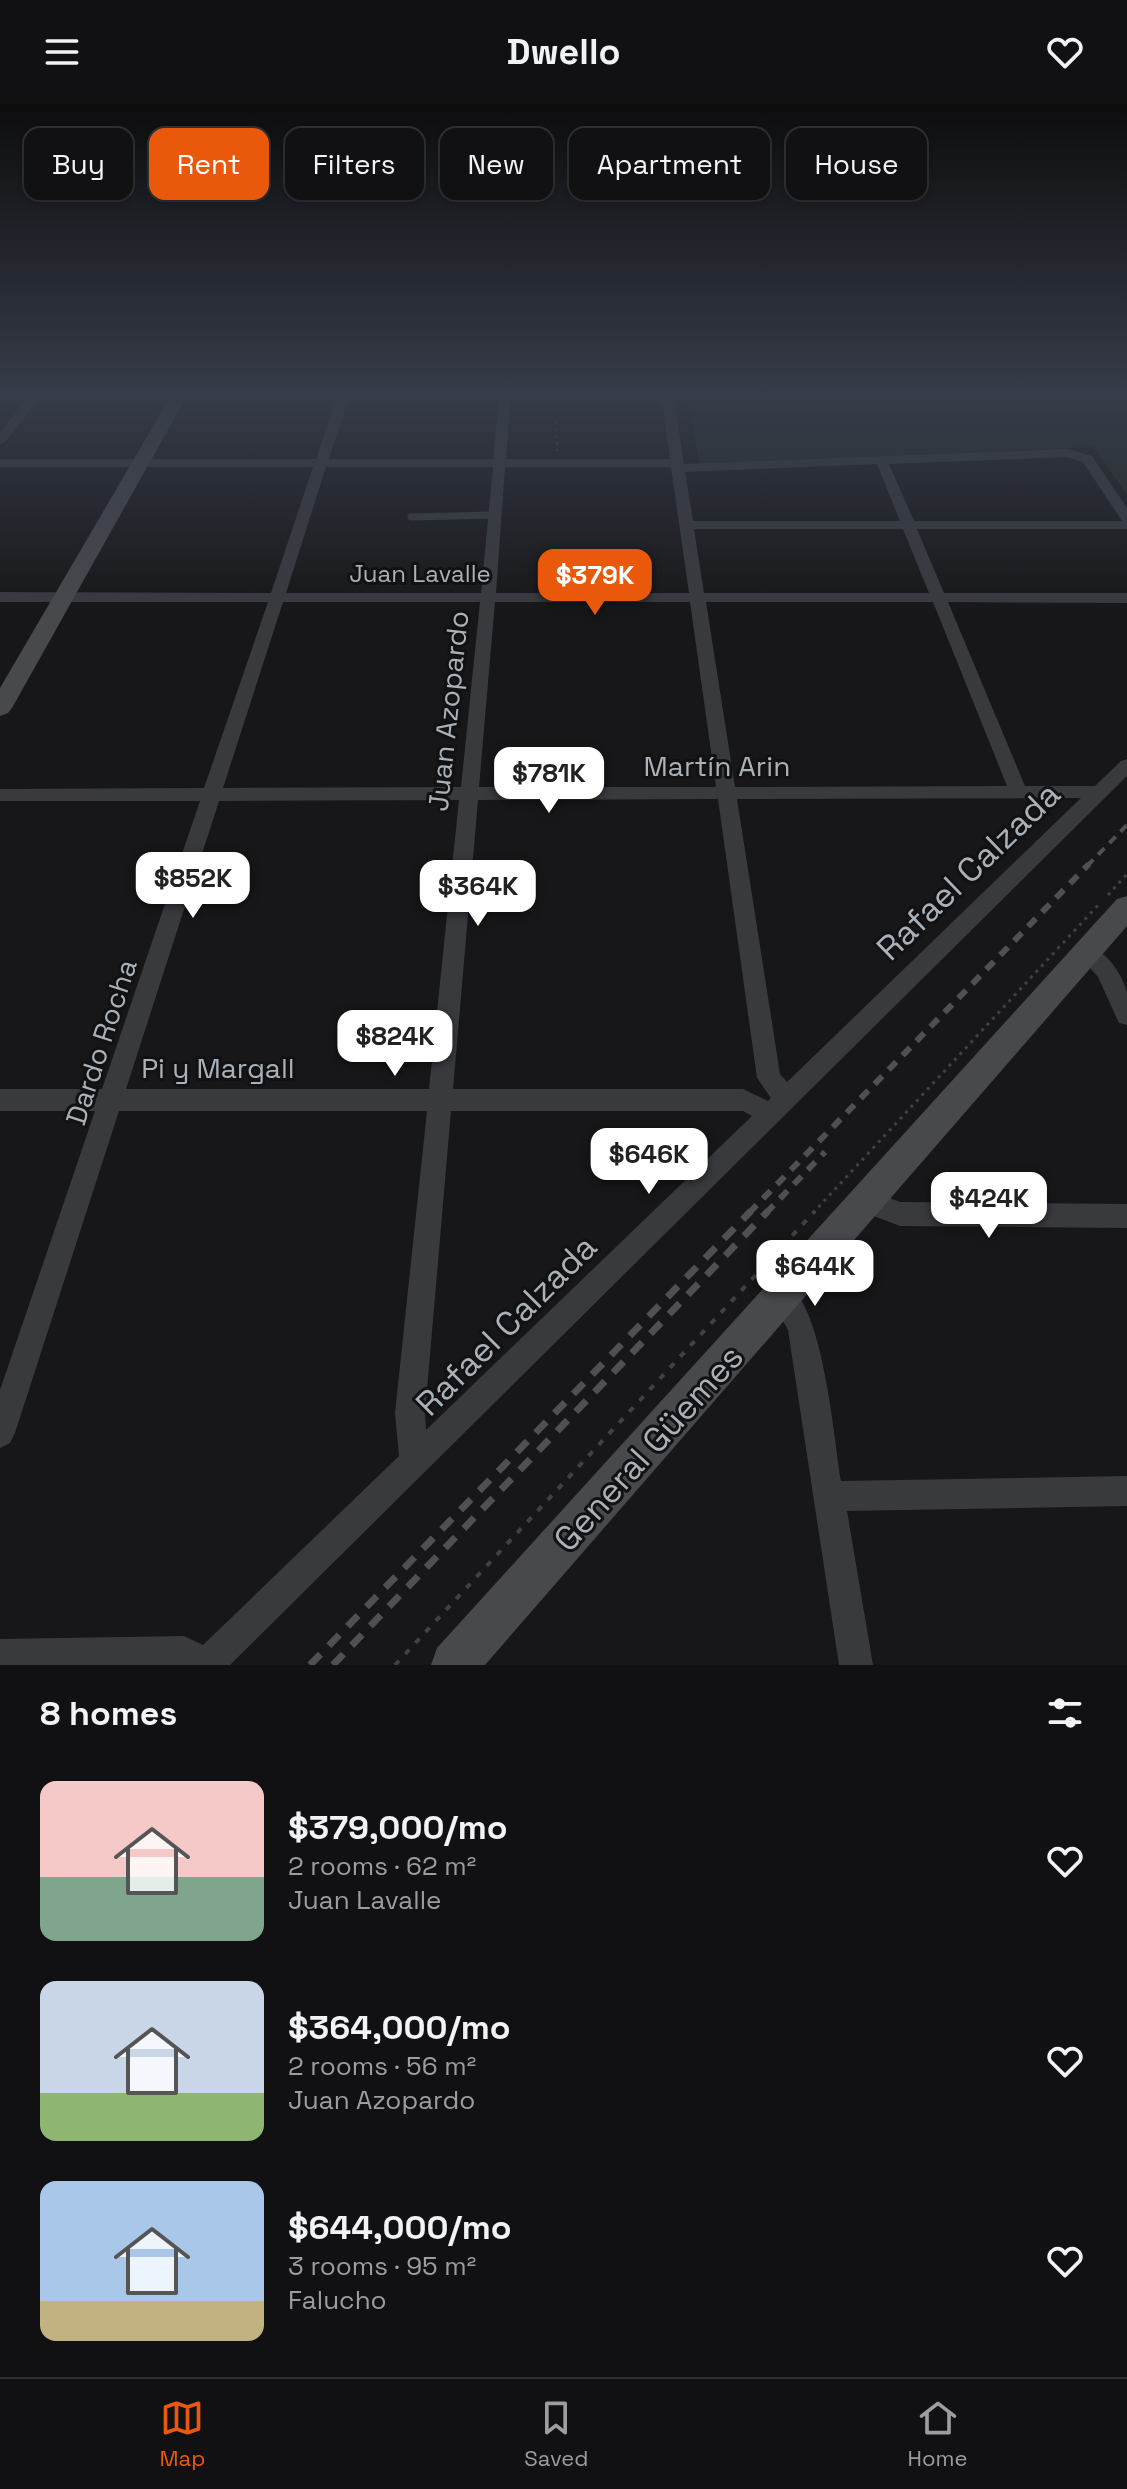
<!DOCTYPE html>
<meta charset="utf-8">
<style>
:root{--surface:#111113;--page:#1a1a1c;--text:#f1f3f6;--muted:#9c9da0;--line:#303133;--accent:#ea580c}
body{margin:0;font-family:"Space Grotesk",sans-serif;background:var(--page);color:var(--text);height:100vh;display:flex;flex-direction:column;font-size:30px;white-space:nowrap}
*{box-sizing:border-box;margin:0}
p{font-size:26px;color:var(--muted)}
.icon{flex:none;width:44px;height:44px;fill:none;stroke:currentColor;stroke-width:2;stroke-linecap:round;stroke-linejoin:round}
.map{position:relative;height:1561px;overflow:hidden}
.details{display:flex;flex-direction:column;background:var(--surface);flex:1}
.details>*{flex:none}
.banner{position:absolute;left:24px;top:24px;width:1080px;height:72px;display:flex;gap:16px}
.price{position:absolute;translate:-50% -68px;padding:0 18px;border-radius:16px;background:#fff;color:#222;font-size:26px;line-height:52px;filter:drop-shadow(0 2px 4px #0008)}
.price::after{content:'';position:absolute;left:50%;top:48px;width:24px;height:18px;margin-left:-12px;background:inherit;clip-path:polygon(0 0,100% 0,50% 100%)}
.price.current{background:var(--accent);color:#fff}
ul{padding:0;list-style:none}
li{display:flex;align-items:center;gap:24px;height:200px;padding:0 40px}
li span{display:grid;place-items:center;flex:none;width:224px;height:160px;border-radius:16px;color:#555}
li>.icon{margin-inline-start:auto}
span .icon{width:96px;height:96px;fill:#fffc;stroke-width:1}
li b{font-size:34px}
h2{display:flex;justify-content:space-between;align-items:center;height:96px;padding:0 40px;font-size:34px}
.tag{padding:0 28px;border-radius:16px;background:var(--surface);box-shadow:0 2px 6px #0004,0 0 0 2px var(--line);font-size:28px;line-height:72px}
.tag.current{background:var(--accent);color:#fff}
header{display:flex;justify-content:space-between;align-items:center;height:104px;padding:0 40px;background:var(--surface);font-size:36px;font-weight:800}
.tab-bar{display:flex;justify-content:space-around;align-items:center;height:112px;border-top:2px solid var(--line);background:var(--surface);font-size:22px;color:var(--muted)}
.tab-bar a{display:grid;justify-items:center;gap:4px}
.tab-bar .current{color:var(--accent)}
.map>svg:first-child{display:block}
</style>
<header><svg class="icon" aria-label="menu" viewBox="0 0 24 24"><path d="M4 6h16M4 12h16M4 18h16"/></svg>Dwello<svg class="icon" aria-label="heart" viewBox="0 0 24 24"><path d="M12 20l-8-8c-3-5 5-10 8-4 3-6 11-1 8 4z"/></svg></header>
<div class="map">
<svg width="1127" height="1561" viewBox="0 0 1127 1561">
<rect width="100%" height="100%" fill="#171719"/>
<path fill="#222921" d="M687,290H1121L1127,297V391L1094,343L700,362Z"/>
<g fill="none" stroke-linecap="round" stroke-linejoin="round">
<path stroke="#3f4145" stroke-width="2" stroke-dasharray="3 4" stroke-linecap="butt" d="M556,317L557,347"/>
<g stroke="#3f4145" stroke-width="3" stroke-dasharray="3 5" stroke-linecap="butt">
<path d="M1108,791L1127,770"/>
<path d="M813,1109L1100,799"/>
</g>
<path stroke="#3f4145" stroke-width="4" stroke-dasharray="6 9" stroke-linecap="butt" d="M395,1561L815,1107"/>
<path stroke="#383a3e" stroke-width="7" d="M411,413L495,411"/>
<g fill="#383a3e" fill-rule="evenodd">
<path d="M31,290H43L4,339L0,340V328Z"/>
<path d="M338,290H350L329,355H493L499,290H511L506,355H670L661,290H673L684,360L1068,345L1092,352L1127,404V425H917L944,489H1127V499L948,498L1025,682H1095L1121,657L1127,655V672L230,1561H0V1535L184,1532L203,1541L399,1352L395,1309L427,1007H119L15,1329L10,1339L0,1344V1286L95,1007H0V985H102L200,697H0V685L204,684L268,498H0V488L271,489L313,363H0V355H316ZM1067,353L1083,358L1122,417H914L889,360ZM877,360L900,417H693L685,368ZM326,363H493L481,489H286ZM505,363H671L689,489H496ZM694,425H903L929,489H704ZM283,498H480L461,683L223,684ZM495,498H690L716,683H479ZM706,498H933L1007,682L735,683ZM1081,694L787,978L780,970L737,695ZM718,695L757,974L771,994L768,997L743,985H453L478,696ZM459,696L429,985H126L219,697ZM451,1007H743L752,1012L426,1326L425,1309Z"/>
<path d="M1087,840C1105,846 1123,870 1127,889C1127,898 1127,911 1127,921L1119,919L1098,873L1076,848L1080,842Z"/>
<path d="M867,1085L900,1098L1127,1100V1124L900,1122L858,1106L854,1097L858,1088Z"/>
<path d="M784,1179C823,1195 834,1335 841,1377L1127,1372V1402L847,1407L873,1561H839L788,1226L770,1193L774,1183Z"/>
</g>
<g fill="#47494d" fill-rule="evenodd">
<path d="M172,290H188L12,604L8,609L0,612V584Z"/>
<path d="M1127,792V822L485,1561H431L437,1544L1117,795Z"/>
</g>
<path stroke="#4e5054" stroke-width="4" stroke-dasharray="9 7" stroke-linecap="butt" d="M1087,762L1127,721"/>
<g stroke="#4e5054" stroke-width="6" stroke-dasharray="11 9" stroke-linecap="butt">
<path d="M749,1109L1089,760"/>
<path d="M766,1109L825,1048"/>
</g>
<g stroke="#4e5054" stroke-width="7" stroke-dasharray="15 12" stroke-linecap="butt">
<path d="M310,1561L751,1107"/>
<path d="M333,1561L768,1107"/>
</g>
</g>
<linearGradient id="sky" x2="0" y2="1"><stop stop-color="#0d0d0e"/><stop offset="0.57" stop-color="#363c49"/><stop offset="1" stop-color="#363c49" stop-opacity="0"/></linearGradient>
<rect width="1127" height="509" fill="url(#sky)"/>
<g text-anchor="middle" stroke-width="6" stroke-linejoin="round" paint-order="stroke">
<g font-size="24" fill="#aab1b8" stroke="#121214">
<text x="420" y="478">Juan Lavalle</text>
</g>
<g font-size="28" fill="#aab1b8" stroke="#121214">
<text transform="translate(448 607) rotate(-84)" y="10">Juan Azopardo</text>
<text x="717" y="672">Martín Arin</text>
<text transform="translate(101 938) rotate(-72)" y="10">Dardo Rocha</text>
<text x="218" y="974">Pi y Margall</text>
</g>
<g font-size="34" fill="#aab1b8" stroke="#121214">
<text transform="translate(968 767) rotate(-44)" y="12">Rafael Calzada</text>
<text transform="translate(506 1221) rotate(-45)" y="12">Rafael Calzada</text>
<text transform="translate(648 1344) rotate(-48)" y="12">General Güemes</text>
</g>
</g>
</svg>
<b class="price current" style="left:595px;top:513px">$379K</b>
<b class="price" style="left:549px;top:711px">$781K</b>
<b class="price" style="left:193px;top:816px">$852K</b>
<b class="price" style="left:478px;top:824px">$364K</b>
<b class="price" style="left:395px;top:974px">$824K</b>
<b class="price" style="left:649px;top:1092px">$646K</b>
<b class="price" style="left:989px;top:1136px">$424K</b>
<b class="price" style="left:815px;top:1204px">$644K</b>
<div class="banner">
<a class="tag">Buy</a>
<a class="tag current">Rent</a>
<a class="tag">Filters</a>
<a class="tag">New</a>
<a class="tag">Apartment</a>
<a class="tag">House</a>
</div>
</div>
<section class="details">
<h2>8 homes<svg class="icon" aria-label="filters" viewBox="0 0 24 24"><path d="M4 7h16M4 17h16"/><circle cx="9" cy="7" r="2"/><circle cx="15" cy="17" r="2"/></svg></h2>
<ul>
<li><span style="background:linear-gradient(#f6c9c9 60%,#7fa58c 0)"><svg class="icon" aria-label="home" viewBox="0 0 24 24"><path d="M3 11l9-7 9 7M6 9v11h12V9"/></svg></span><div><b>$379,000/mo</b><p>2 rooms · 62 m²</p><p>Juan Lavalle</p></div><svg class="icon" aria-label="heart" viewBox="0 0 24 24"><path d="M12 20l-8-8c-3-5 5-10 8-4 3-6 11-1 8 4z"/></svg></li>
<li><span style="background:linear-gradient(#c9d6e8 70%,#8fb573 0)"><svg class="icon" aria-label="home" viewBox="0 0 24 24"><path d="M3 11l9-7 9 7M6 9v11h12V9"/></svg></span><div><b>$364,000/mo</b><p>2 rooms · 56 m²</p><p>Juan Azopardo</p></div><svg class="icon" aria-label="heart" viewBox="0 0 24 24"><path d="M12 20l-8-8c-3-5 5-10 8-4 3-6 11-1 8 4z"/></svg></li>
<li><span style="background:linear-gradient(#a9c7e8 75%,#c2b280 0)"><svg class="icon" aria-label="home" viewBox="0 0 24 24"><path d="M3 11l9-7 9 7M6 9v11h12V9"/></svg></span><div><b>$644,000/mo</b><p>3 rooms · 95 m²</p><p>Falucho</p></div><svg class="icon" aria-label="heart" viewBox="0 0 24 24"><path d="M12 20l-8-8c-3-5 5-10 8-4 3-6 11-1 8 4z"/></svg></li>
</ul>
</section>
<nav class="tab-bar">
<a class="current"><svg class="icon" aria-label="map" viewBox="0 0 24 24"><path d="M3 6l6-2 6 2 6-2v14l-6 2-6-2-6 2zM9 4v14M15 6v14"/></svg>Map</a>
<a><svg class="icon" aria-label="saved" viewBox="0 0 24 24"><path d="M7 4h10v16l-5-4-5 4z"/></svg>Saved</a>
<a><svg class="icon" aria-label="home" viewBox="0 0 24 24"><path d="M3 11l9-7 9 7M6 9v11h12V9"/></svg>Home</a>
</nav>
